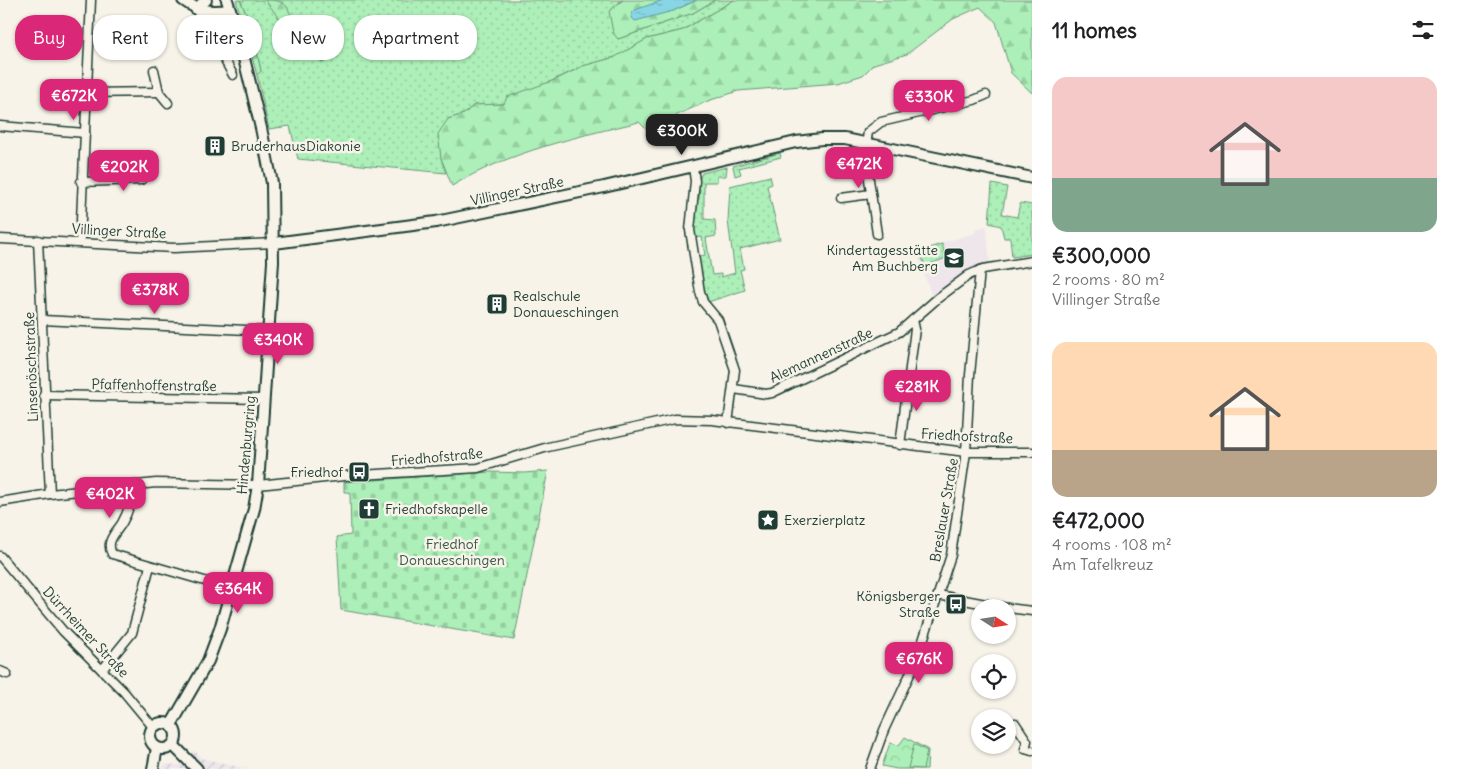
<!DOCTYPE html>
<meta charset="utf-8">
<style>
:root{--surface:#fff;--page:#f6f6f6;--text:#202124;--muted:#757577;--accent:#db2777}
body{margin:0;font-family:Delius,sans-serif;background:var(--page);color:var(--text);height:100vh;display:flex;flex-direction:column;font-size:19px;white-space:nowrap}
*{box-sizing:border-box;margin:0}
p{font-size:16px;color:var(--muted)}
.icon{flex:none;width:28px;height:28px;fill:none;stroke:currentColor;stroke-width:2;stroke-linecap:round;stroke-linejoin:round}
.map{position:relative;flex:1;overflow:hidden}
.panel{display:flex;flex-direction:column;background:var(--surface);width:425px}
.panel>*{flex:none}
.hud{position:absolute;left:15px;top:15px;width:475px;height:45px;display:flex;gap:10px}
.needle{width:32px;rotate:102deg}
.tools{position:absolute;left:971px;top:599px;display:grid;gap:10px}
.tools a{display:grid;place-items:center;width:45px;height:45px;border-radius:50%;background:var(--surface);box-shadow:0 1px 4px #0004;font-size:25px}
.price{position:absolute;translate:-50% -42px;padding:0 11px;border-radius:10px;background:var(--accent);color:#fff;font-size:16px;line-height:32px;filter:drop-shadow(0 1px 2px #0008)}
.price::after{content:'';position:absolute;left:50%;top:30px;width:15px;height:11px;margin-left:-8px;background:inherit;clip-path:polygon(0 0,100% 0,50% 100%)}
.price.active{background:#222;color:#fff}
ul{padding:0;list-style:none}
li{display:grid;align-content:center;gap:10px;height:265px;padding:0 20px}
li span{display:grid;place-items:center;height:155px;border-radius:15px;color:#555}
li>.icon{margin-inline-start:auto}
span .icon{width:90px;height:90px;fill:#fffc;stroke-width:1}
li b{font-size:21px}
h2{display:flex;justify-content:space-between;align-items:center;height:60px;padding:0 20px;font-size:21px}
.tag{padding:0 18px;border-radius:20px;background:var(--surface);box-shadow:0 1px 4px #0004;font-size:18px;line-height:45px}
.tag.active{background:var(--accent);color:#fff}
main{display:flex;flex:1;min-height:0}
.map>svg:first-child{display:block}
</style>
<main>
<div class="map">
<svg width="1032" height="769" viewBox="0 0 1032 769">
<defs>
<pattern id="industrial-furrows" width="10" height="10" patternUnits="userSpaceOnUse" patternTransform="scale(1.25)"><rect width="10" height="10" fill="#efe6ec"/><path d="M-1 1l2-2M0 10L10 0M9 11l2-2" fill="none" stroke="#ccc6cb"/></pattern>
<pattern id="grass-dots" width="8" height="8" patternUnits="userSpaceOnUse" patternTransform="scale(1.25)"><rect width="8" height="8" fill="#adefb8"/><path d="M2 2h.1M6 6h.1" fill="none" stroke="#94ce9f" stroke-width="1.8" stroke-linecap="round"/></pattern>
<pattern id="forest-firs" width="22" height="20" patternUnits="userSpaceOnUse" patternTransform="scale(1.25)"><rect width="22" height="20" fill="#adefb8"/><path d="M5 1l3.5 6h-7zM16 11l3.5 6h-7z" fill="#94ce9f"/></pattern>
<pattern id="cemetery-stones" width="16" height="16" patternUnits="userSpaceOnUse" patternTransform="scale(1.25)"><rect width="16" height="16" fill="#adefb8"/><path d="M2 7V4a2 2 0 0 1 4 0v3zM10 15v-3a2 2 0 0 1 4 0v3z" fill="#94ce9f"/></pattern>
<pattern id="park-crowns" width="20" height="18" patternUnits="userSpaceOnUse" patternTransform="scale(1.25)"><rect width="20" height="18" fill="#adefb8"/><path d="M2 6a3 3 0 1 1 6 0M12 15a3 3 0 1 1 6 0" fill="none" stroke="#94ce9f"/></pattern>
<pattern id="water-ripples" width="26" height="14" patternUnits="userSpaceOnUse" patternTransform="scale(1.25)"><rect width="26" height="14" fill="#88d6e5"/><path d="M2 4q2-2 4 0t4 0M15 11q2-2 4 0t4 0" fill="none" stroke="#6fafba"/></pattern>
</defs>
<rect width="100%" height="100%" fill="#f7f3e8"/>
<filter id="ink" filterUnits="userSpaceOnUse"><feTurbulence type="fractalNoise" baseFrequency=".02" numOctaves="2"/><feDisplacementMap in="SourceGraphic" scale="10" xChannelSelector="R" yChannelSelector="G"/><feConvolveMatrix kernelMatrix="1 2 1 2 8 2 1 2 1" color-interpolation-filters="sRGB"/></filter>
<g filter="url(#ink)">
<path fill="#efe6ec" d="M987,226L990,266L966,273L932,297L916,250L975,233V229Z"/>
<path fill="url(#industrial-furrows)" d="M194,750L201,758L248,769H162L165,764L179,765Z"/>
<g fill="url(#grass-dots)" stroke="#669676">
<path d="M240,0H623L619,2L618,39L693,13L715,0H734L683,30L647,39L616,57L583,66L504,104L474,105L464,114L448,119L441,158L446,173L298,159L290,126L269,129L257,75L261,71L251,24Z"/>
<path d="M780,153L781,157L739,168L741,174L735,176L733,166Z"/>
<path d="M727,167L726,176H717V182H704V219L715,220L716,236L706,238L712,275L721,274V277L735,273L728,221L730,186L770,176L772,184L767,186L780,239L740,249L744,269L740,270L745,290L708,302L696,257L705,255L702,237L693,238L695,201L699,199L700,189L697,185L702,173Z"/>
<path d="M992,184L1007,187L1002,214L1017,217L1020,203L1032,205V254L1012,257L1010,238H1004L1001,226L989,223Z"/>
<path d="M942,244L946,258L925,266L921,255L924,254L923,250Z"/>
</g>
<g fill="url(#forest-firs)" stroke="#669676">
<path d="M236,0H240L251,24L261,71L257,75Z"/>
<path d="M265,0C286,0 286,4 294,22L307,17L311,25L299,32L309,46L327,56L324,63L307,53Z"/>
<path d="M623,0H663L632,13L673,11L697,0H715L693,13L618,39L613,33L609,11Z"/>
<path d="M734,0H1032V93L1011,73L996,22L980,7L953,19L907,54L874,64L863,75L838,83L738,91L708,101L677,115L674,123L650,133L639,122C576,137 508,152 452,186L441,158L438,134L448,119L464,114L474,105L504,104L507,97L555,80L583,66L615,57L647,39L683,30Z"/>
</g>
<path fill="url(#cemetery-stones)" stroke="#669676" d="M548,471L514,640L341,610L337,537L351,535L350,492H344V482L491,472L524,473Z"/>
<path fill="url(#park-crowns)" stroke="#669676" d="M905,737L928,750L927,769H897L882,766L890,743L899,745Z"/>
<path fill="#adefb8" stroke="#669676" d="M914,744L927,751L923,769L908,768Z"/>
<path fill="url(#water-ripples)" stroke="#5e999e" d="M663,0H697L673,11L635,21L632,18V13L635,10Z"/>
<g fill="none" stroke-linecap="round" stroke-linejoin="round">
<g stroke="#1f3d34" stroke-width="11">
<g id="street">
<path d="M196,9L233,75"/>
<path d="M154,70L159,92L168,103"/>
<path d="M86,93L159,92"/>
<path d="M0,126L85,133"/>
<path d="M693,167L695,181L690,230L700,292L703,302L718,320L735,370L728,423"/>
<path d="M81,182L141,180L150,168"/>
<path d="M841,198L871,194"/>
<path d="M877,234L865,152L868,132L881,122L974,100L986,95"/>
<path d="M0,239L174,248L274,243"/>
<path d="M38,240L50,494"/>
<path d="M80,242L91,0"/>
<path d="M42,320L268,331"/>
<path d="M734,389L766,394L772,393L899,332L938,298L969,275L983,269L1032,261"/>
<path d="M44,395L263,399"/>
<path d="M900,445L915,329L913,320"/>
<path d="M133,485C133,497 128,513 122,523C116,533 105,541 112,554L232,589"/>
<path d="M0,502L50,494L156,483L258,485L344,476L478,468L548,447L675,419L712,420L966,452H1032"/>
<path d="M0,556L63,631L124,692L153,727"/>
<path d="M938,595L1007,608"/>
<path d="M1008,608L1032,611"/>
<path d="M102,670L132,633L150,566"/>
<path d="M0,671L7,674"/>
<path d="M1015,723L1027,741L1025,749L1032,751"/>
<path d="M870,769L884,730L917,659L951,555L966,452L970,375L980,270"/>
</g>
</g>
<g stroke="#1f3d34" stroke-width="14">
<g id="secondary">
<path d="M183,0C199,12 211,12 230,10"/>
<path d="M196,9L206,0"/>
<path d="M274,243L436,222L604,187L796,142L822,139H845L1032,178"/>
<circle cx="163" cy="736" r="13"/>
<path d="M171,725L208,661L220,629L254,509L258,485L273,262L272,183L261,128L239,38L227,0"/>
<path d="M173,745L197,769"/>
<path d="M153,769L157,748"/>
</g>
</g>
<use href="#street" stroke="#f7f3e8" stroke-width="8"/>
<use href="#secondary" stroke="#f7f3e8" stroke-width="10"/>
</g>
</g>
<defs>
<g id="building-square" transform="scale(1.125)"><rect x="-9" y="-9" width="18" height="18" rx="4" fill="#1f3d34" stroke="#f7f3e8"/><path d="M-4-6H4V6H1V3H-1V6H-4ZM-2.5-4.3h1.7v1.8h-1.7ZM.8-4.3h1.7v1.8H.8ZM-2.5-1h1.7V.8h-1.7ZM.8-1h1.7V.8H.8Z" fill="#fff"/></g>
<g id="school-square" transform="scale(1.125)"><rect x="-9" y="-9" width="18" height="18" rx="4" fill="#1f3d34" stroke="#f7f3e8"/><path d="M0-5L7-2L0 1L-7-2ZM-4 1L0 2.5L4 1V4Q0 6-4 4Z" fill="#fff"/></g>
<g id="bus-square" transform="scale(1.125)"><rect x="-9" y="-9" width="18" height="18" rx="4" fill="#1f3d34" stroke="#f7f3e8"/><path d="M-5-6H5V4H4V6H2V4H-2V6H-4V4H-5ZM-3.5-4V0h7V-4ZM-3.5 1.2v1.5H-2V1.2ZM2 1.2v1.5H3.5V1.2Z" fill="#fff"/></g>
<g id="church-square" transform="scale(1.125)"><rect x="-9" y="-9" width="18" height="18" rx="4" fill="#1f3d34" stroke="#f7f3e8"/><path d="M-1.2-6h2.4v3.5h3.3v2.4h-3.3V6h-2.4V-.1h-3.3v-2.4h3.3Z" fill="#fff"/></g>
<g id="sight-square" transform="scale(1.125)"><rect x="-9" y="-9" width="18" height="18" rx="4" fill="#1f3d34" stroke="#f7f3e8"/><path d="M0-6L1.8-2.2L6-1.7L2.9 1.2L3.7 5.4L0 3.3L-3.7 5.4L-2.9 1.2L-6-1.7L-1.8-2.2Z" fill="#fff"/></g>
</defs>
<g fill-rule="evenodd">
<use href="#building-square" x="215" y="146"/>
<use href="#school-square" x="954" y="258"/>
<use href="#building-square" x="497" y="304"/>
<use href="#bus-square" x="359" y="472"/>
<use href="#church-square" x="369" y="509"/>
<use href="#sight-square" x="768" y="520"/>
<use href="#bus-square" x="956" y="604"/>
</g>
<g text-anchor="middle" stroke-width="5" stroke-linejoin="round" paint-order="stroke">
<g font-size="14" fill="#1f3d34" stroke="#f7f3e8" text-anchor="start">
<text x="231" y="151">BruderhausDiakonie</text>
<text x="938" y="255" text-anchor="end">Kindertagesstätte<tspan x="938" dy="16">Am Buchberg</tspan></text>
<text x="513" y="301">Realschule<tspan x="513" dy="16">Donaueschingen</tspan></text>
<text x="343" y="477" text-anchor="end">Friedhof</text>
<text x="385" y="514">Friedhofskapelle</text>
<text x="784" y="525">Exerzierplatz</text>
<text x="940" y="601" text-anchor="end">Königsberger<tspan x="940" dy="16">Straße</tspan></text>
</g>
<g font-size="14" fill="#1f3d34" stroke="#f7f3e8">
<text transform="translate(517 191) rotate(-12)" y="5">Villinger Straße</text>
<text transform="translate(119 231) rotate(3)" y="5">Villinger Straße</text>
<text transform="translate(821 355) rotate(-25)" y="5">Alemannenstraße</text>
<text transform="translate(31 367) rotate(-92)" y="5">Linsenöschstraße</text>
<text transform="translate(154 385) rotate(1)" y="5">Pfaffenhoffenstraße</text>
<text transform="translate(967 436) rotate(3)" y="5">Friedhofstraße</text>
<text transform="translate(246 445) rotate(-85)" y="5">Hindenburgring</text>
<text transform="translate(437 457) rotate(-5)" y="5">Friedhofstraße</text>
<text transform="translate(944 510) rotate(-80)" y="5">Breslauer Straße</text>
<text transform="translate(86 632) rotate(47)" y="5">Dürrheimer Straße</text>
</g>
<g font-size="14" fill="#345848" stroke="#f7f3e8">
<text x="452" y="549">Friedhof<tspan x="452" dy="16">Donaueschingen</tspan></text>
</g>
</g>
</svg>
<div class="tools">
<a><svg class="needle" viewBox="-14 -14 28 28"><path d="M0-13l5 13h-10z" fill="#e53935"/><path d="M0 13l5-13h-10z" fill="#757577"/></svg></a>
<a><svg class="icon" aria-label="locate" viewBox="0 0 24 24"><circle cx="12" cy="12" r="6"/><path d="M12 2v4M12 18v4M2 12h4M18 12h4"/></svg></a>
<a><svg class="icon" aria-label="layers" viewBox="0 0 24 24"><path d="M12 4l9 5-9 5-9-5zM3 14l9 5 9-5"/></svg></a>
</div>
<b class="price" style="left:74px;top:121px">€672K</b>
<b class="price" style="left:929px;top:122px">€330K</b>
<b class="price active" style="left:682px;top:156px">€300K</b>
<b class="price" style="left:859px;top:189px">€472K</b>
<b class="price" style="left:124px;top:192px">€202K</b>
<b class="price" style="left:155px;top:315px">€378K</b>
<b class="price" style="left:278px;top:365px">€340K</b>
<b class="price" style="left:917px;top:412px">€281K</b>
<b class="price" style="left:110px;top:519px">€402K</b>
<b class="price" style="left:238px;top:614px">€364K</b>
<b class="price" style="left:919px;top:684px">€676K</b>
<div class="hud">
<a class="tag active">Buy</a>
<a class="tag">Rent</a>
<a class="tag">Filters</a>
<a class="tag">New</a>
<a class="tag">Apartment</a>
</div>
</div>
<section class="panel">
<h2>11 homes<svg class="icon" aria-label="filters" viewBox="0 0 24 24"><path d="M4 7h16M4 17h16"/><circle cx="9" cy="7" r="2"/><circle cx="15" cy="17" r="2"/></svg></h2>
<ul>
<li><span style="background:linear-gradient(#f6c9c9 65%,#7fa58c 0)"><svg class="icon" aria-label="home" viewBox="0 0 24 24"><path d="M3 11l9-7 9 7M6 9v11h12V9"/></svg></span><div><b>€300,000</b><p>2 rooms · 80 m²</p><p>Villinger Straße</p></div></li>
<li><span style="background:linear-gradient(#ffd9b3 70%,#b9a48a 0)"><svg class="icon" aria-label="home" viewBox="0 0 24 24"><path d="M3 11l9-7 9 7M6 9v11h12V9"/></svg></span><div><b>€472,000</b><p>4 rooms · 108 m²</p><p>Am Tafelkreuz</p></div></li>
</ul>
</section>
</main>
